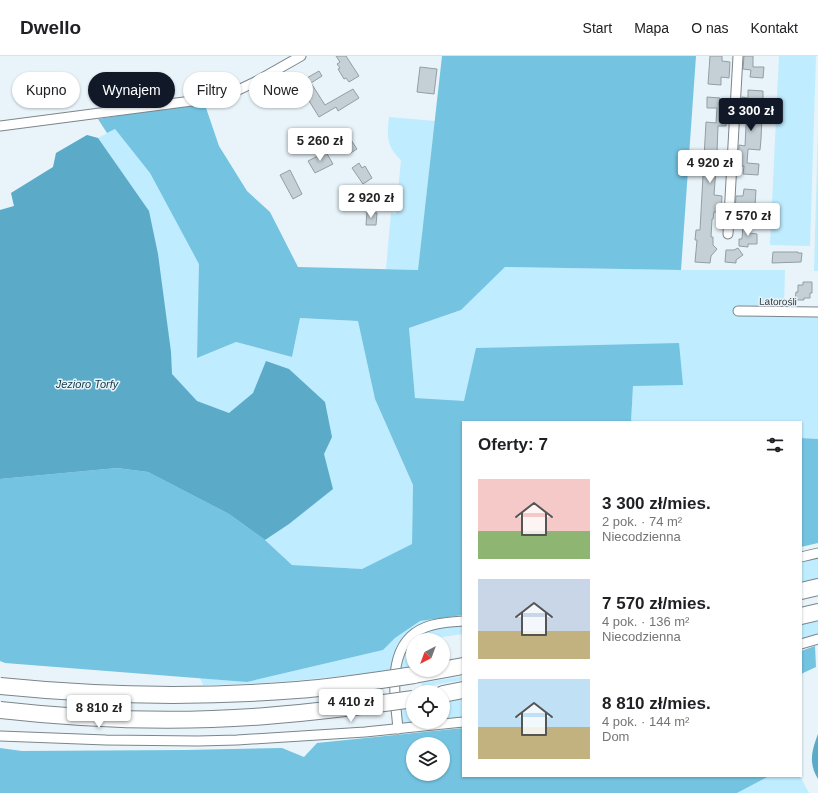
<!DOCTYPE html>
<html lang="pl">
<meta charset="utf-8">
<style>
:root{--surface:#fff;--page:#f6f6f6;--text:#202124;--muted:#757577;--line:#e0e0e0;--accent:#111827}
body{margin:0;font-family:Arial,sans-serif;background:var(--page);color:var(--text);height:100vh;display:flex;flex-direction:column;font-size:15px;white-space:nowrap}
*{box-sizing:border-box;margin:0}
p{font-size:13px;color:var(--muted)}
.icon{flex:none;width:22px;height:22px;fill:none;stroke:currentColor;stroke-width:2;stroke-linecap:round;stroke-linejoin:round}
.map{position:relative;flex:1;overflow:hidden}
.panel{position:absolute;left:462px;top:365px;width:340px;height:356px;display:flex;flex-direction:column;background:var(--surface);border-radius:0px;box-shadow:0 1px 3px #0004}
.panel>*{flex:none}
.top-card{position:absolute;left:12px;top:16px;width:380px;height:36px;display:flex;gap:8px}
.needle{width:26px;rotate:221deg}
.fabs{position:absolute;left:406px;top:577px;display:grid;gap:8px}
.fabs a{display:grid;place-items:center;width:44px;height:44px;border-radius:50%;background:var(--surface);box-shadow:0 1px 3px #0004;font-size:20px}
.price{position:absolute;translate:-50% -34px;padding:0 9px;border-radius:4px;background:#fff;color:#222;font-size:13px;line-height:26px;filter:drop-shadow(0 1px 2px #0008)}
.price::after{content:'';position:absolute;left:50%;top:24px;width:12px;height:9px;margin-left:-6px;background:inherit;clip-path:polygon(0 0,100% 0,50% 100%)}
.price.active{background:var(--accent);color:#fff}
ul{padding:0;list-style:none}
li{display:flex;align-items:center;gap:12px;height:100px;padding:0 16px}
li span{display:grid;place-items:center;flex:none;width:112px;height:80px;border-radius:0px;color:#555}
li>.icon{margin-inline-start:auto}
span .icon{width:48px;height:48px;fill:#fffc;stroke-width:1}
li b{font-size:17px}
h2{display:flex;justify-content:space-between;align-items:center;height:48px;padding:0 16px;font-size:17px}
.pill{padding:0 14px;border-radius:18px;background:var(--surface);box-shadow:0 1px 3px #0004;font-size:14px;line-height:36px}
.pill.active{background:var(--accent);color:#fff}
header{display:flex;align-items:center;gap:24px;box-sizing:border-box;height:56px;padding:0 20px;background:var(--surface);border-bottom:1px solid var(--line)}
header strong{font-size:19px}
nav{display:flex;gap:22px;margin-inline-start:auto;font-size:14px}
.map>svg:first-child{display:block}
</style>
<header>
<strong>Dwello</strong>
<nav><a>Start</a><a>Mapa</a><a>O nas</a><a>Kontakt</a></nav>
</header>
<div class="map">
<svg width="818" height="737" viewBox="0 0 818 737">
<rect width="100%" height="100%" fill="#e8f4fa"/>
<g fill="#bfecfe">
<path d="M779,0H816L810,190L770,189Z"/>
<path d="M389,61L435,65L418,214L386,213L391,157L396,158L401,104C386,90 387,80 389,61Z"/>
<path d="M818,72V215H814Z"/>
<path d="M115,73L150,117L200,208L197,302L236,286L292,301L300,262L358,265L375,343L413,429L412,488L362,513L292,509L265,484L229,458L148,416L117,412L0,423V154L14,150L11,137L53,111L56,97L87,79L98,82Z"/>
<path d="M505,211L681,214H785L784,251H818V383L801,382V366H631L633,330L679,287L463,346L415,342L409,272L461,254Z"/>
<path d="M818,501V524L801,528V505Z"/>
<path d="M434,563C402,575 403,583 392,614C329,622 266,629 203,629L200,622L247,626L383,594L395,582L420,565Z"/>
<path d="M818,565V578L801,584V568Z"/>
<path d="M463,568V578L428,583V584H414C427,571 446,571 463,568Z"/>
<path d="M413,585L412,611L400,613C402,602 406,594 413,585Z"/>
<path d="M463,620V624L423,631L421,627Z"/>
<path d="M463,643V662L443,665V645Z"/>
<path d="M413,651V666H434L405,668L401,663V653Z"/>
<path d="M769,720H800L809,737H737Z"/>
</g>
<g fill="#73c3e1" fill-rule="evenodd">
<path d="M442,0H696L681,214L505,211L461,254L409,272L415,342L464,345L476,292L679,287L683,329L633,330L631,366H463V559L420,565L395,582L383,594L247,626L5,607L0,605V423L117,412L148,416L229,458L265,484L292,509L362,513L412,488L413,429L375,343L358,265L300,262L292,301L236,286L197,302L199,208L150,117L115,73L107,77L98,63L204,46L219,90L247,135L270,156L298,211L418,214Z"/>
<path d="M801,382L818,383V487L801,491Z"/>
<path d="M815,590L816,611L801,618V595Z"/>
<path d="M463,672V720H769L737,737H0V692L22,695L186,694L282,692L304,701L317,687ZM413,688H443V718H413Z"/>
</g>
<g fill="#5baac8">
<path d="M87,79L98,82L149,155L158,198L171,296L172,318L197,345L229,357L253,337L266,305L289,313L325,346L332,381L324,398L333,433L289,468L265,484L229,458L148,416L117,412L0,423V154L14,150L11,137L53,111L56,97Z"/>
<path d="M818,678V723C808,707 812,694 818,678Z"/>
</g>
<g fill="#c4d0d5" stroke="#929ea3">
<path d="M336,0H346L359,20L349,26L346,22L344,23L338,13L340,12L337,8L340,6Z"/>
<path d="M710,0H722V5L730,6L729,22L721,21V29L708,28Z"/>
<path d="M744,0H753V11H764L763,22L750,21L751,14L743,13Z"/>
<path d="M420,11L437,13L434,38L417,36Z"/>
<path d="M319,15L322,20L311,27L325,49L353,33L359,42L338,55L336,51L319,61L298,27Z"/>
<path d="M748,34L763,35V46L750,45V59L762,60L761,83L760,94L748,93L747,107L759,108L758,119L743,118L744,110H738L739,89L745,90L746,70L747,62H741L742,41L748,42Z"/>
<path d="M707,41L720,42L719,49L727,50L726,70H718L717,96H724V101L723,113L716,112L714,139L722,140L721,156H714L713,163H712L711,181H713V189L717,193L711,200L710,207L695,206L697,184H695L696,174H700L706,66L716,67L717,52H707Z"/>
<path d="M349,81L357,93L349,98L341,86Z"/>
<path d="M326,96L333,108L315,117L308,105Z"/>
<path d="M359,107L362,112L365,110L372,122L363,128L352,112Z"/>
<path d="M290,114L302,138L293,143L280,119Z"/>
<path d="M744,133L756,134L754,165L742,164V161H740V157L735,156L736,140H743Z"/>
<path d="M367,156L377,157L376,169H366Z"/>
<path d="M743,169H749V177L757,178V188H748V191L739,190V183H742Z"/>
<path d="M738,192L743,199L736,204V207L725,206L726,194H734Z"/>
<path d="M773,196H798V197H802L801,206L772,207Z"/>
<path d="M803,226H812V237H810V242H804V244H795L796,236H798V229H803Z"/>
</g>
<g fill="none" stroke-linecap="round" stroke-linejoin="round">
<g stroke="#7b868b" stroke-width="11">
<g id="street">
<path d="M0,70L207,43L232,37L257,25L301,0"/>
<path d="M728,178L738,0"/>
<path d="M738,255L818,256"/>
<path d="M801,501L818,497"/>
<path d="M801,588L818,583"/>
<path d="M398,673C395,638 385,587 426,571C438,566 451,566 463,565"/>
<path d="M0,680L106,684L198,685L237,684L365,676L463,666"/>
</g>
</g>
<g stroke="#7b868b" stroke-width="18">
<g id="highway">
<path d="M801,535L818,531"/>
<path d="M801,560L818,556"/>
<path d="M414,619L463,610"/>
<path d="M443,638L463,634"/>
</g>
</g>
<use href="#street" stroke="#fff" stroke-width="9"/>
<use href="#highway" stroke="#fff" stroke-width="16"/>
<g stroke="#7b868b" stroke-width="18" stroke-linecap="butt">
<g id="highway-bridge">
<path d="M0,630C99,640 197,642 297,634C336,631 375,625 414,619"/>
<path d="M0,654C88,664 178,667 266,660C315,656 364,650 413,643"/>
</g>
</g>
<use href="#highway-bridge" stroke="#fff" stroke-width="16"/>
</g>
<g text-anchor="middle" stroke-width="3" stroke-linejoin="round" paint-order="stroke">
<g font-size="10" fill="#363a3d" stroke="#e8f4fa">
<text transform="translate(778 245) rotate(1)" y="4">Latorośli</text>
</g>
<g font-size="11" font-style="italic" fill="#143946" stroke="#e8f4fa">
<text x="87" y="332">Jezioro Torfy</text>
</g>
</g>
</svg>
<div class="fabs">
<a><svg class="needle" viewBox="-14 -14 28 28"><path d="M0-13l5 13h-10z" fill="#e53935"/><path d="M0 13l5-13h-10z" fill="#757577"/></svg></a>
<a><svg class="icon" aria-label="locate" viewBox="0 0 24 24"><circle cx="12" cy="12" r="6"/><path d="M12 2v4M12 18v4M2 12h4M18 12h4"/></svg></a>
<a><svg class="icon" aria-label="layers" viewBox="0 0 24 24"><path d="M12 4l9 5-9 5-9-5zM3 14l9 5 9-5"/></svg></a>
</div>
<b class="price active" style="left:751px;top:76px">3 300 zł</b>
<b class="price" style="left:320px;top:106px">5 260 zł</b>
<b class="price" style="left:710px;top:128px">4 920 zł</b>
<b class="price" style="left:371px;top:163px">2 920 zł</b>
<b class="price" style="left:748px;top:181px">7 570 zł</b>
<b class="price" style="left:351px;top:667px">4 410 zł</b>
<b class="price" style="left:99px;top:673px">8 810 zł</b>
<div class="top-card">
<a class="pill">Kupno</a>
<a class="pill active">Wynajem</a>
<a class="pill">Filtry</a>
<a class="pill">Nowe</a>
</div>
<section class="panel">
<h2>Oferty: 7<svg class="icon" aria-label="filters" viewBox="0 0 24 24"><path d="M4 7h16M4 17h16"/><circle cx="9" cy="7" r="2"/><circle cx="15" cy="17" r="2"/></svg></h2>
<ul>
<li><span style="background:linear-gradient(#f6c9c9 65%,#8fb573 0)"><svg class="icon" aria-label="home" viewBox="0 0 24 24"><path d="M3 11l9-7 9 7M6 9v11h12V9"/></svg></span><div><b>3 300 zł/mies.</b><p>2 pok. · 74 m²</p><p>Niecodzienna</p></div></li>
<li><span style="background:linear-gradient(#c9d6e8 65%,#c2b280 0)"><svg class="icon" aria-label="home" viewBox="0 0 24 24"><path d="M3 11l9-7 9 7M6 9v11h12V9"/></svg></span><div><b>7 570 zł/mies.</b><p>4 pok. · 136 m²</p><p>Niecodzienna</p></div></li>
<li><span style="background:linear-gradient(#bfe0f5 60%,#c2b280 0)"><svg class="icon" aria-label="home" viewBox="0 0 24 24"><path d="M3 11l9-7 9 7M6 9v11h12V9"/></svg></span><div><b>8 810 zł/mies.</b><p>4 pok. · 144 m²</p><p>Dom</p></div></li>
</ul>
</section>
</div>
